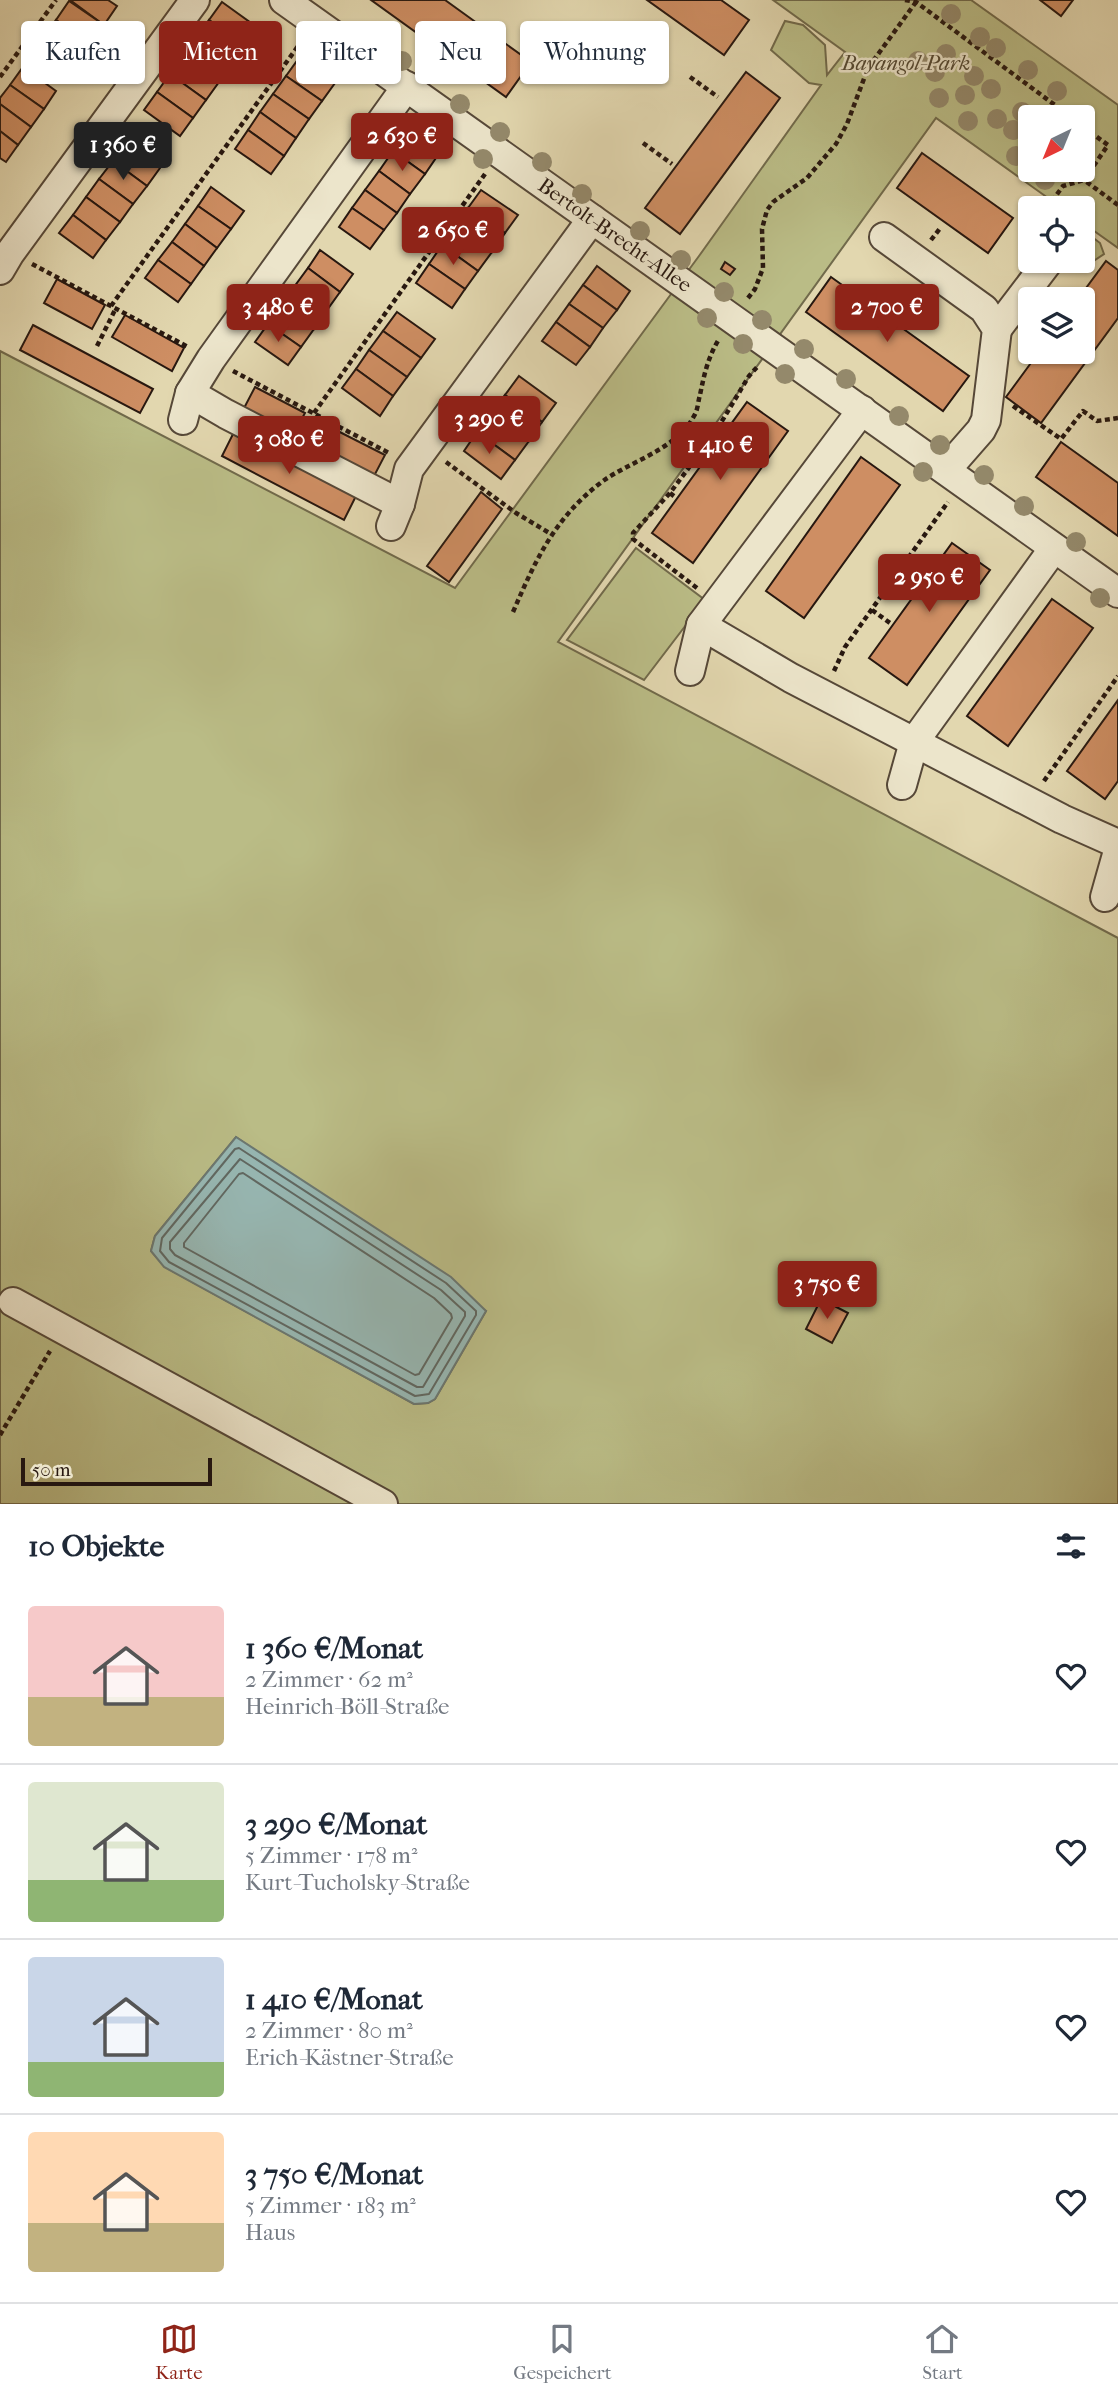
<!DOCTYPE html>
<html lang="de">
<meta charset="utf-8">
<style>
:root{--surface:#fff;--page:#f2f2f3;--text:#1f2937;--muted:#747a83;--line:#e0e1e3;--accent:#8f2418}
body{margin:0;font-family:"IM FELL French Canon",serif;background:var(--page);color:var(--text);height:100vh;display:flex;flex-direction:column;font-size:26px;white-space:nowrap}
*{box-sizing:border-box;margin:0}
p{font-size:23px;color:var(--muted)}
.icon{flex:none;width:38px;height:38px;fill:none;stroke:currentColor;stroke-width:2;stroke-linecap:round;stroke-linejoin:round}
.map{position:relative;height:1504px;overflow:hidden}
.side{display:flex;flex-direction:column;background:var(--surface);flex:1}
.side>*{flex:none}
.top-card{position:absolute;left:21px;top:21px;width:700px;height:63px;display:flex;gap:14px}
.needle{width:46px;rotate:223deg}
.fabs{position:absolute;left:1018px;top:105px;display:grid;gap:14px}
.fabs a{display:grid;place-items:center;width:77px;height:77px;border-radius:7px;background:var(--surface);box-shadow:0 2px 5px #0004;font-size:35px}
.scale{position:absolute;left:21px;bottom:18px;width:191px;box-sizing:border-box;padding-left:7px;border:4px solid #281810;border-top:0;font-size:19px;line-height:24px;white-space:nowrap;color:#281810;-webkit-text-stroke:5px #ece5cb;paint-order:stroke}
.price{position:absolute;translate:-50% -60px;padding:0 16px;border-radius:7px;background:var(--accent);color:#fff;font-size:23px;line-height:46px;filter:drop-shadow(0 2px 4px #0008)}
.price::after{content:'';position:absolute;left:50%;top:42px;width:21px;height:16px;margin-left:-10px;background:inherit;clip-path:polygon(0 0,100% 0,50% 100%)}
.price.active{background:#222;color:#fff}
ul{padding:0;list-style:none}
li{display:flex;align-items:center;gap:21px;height:175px;padding:0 28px}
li+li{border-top:2px solid var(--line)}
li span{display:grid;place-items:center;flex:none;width:196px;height:140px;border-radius:7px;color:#555}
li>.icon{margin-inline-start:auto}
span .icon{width:84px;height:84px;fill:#fffc;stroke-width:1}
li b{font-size:30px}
h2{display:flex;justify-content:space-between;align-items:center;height:84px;padding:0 28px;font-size:30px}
.tag{padding:0 24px;border-radius:7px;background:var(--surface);box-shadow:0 2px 5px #0004;font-size:24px;line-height:63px}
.tag.active{background:var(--accent);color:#fff}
.tab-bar{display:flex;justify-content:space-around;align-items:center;height:98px;border-top:2px solid var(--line);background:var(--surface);font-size:19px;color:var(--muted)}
.tab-bar a{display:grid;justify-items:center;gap:4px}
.tab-bar .active{color:var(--accent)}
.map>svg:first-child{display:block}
</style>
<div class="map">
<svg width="1118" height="1504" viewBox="0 0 1118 1504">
<rect width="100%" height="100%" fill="#e2d7af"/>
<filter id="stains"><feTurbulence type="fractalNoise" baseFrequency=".00286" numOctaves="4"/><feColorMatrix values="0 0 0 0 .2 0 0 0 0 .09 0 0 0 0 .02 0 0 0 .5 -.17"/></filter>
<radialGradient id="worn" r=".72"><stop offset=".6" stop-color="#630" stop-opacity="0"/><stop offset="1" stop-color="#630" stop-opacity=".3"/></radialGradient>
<g fill="#babc86" stroke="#716a4b" stroke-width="2" fill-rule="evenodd">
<path d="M773,0H971L1118,105V248L1083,223V208H1062L936,118L558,642L1118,938V1504H0V351L455,588L699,256L821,85L809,83L771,50L785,21L803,25L825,45L827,75L845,52ZM1031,117H1083V170H1031ZM236,1137L486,1311L435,1399L428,1403L414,1404L165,1267L151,1251L155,1236Z"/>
<path d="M1083,230L1100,243L1104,254L1089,264L1067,261H1083Z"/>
<path d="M636,548L705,600L644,680L567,640Z"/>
</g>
<path fill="#97b8b4" stroke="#6b7872" stroke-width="2" d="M236,1137L451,1277L486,1311L435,1399L428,1403L414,1404L164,1267L151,1251L155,1236Z"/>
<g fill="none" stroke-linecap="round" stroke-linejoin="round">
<g stroke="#606862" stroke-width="2">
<path d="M239,1148L446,1283L476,1311V1315L429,1394L415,1396L169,1262L160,1251L162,1238L235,1149Z"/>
<path d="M240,1159L441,1290L465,1312V1316L423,1387H417L175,1255L170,1249V1242Z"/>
<path d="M243,1173L434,1298L451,1314L452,1318L419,1374L415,1375L184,1247V1243L239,1174Z"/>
</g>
</g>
<g fill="#ce8e63" stroke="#281810" stroke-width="2">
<path d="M70,0H108L117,6L104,25Z"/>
<path d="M371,0H445L531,62L506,97Z"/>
<path d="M647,0H721L749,20L724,55Z"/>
<path d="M1040,0H1073L1061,16Z"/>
<path d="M69,1L104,25L91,44L56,20Z"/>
<path d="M222,2L258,28L245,46L209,20Z"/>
<path d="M56,20L91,44L78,62L43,38Z"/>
<path d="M209,20L245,46L232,64L196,38Z"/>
<path d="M196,38L232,64L219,82L183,56Z"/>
<path d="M183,56L219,82L206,100L170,74Z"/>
<path d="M299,58L335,83L322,101L286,76Z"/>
<path d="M23,67L56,91L44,109L10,85Z"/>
<path d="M746,72L780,98L680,234L645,208Z"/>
<path d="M170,74L206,100L193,118L157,92Z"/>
<path d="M286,76L322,101L309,119L273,94Z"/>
<path d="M10,85L44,109L31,127L0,104V98Z"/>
<path d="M157,92L193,118L180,136L144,110Z"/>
<path d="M273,94L309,119L296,138L260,112Z"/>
<path d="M0,104L31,127L18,145L0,131Z"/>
<path d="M260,112L296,138L284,156L248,130Z"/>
<path d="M248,130L284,156L271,174L235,149Z"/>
<path d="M0,131L18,145L6,162L0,158Z"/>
<path d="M407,132L438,155L425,174L393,151Z"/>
<path d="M126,143L160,168L147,186L113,161Z"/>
<path d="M393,151L425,174L410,194L379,171Z"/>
<path d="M922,153L1013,218L988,253L897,188Z"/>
<path d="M113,161L147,186L133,204L99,179Z"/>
<path d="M379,171L410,194L397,213L365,190Z"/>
<path d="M99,179L133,204L120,222L86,197Z"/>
<path d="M211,187L244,211L231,229L198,206Z"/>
<path d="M365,190L397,213L384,230L352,208Z"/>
<path d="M481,190L518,215L505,233L468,208Z"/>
<path d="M86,197L120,222L106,240L73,215Z"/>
<path d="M198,206L231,229L217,248L185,224Z"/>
<path d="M352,208L384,230L370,249L339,227Z"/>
<path d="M468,208L505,233L492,252L455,227Z"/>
<path d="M73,215L106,240L93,258L59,233Z"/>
<path d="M185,224L217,248L204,266L172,242Z"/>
<path d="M455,227L492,252L478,271L442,245Z"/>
<path d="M172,242L204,266L191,284L158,260Z"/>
<path d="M442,245L478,271L465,289L429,264Z"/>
<path d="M320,250L353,274L340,292L308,268Z"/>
<path d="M158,260L191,284L178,302L145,278Z"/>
<path d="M1106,261L1118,270V318L1041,423L1006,397L1039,352H1083V299H1078Z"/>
<path d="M725,262L735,269L730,275L721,269Z"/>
<path d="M429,264L465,289L452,308L416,283Z"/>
<path d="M597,266L630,291L617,310L583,285Z"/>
<path d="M308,268L340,292L327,310L294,287Z"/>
<path d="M831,277L969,376L943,411L806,312Z"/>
<path d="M57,279L105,305L92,329L44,303Z"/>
<path d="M583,285L617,310L603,328L569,304Z"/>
<path d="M294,287L327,310L314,329L281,305Z"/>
<path d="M569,304L603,328L590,347L556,322Z"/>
<path d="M281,305L314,329L301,347L268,324Z"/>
<path d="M397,312L435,339L421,358L383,331Z"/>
<path d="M125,315L184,348L172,371L112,337Z"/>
<path d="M556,322L590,347L576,365L542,341Z"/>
<path d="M268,324L301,347L288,365L255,342Z"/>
<path d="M33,325L153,389L140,413L20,350Z"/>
<path d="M383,331L421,358L407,377L369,350Z"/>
<path d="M369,350L407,377L393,396L356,369Z"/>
<path d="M356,369L393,396L380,416L342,388Z"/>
<path d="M519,376L556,403L542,422L505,395Z"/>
<path d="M255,387L305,413L293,435L243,410Z"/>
<path d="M505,395L542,422L529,441L491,413Z"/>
<path d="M747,402L788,431L693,563L652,533Z"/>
<path d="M491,413L529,441L515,460L477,432Z"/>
<path d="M324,424L385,455L373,478L312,446Z"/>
<path d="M234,432L356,496L344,520L222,456Z"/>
<path d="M477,432L515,460L501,479L464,451Z"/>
<path d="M1061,442L1118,483V536L1036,477Z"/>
<path d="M861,457L900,485L804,618L766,591Z"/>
<path d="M481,492L502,509L449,582L427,566Z"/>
<path d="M952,543L990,570L907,685L869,658Z"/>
<path d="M1052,599L1093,628L1008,746L967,716Z"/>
<path d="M1118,700V781L1105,799L1067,771Z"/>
<path d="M821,1299L848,1313L832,1343L806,1329Z"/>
</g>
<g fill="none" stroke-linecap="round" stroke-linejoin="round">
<g stroke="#564838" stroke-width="32">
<g id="minor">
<path d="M284,0L1118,593"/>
<path d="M884,237L984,309L997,329L986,420L981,430L946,470"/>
<path d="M0,270L10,253L195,0"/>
<path d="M997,329L1048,262"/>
<path d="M190,393L226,414L400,504"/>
<path d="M183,420L190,393L211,359L407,86"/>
<path d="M391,526L400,504L409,469L592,219"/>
<path d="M701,625L791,678L1062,819L1118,844"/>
<path d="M690,671L701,625L862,410"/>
<path d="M902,785L914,742L1054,548"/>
<path d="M1105,897L1118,851"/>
<path d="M13,1302L383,1504"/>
</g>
</g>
<g stroke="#281810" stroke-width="4.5" stroke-dasharray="5 3.5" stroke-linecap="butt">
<path d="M905,0L916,2L1071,117"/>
<path d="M0,77L56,0"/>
<path d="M690,77L718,97"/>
<path d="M1083,127L1108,145L1084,180L1118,205"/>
<path d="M643,143L672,164"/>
<path d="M1047,208L1063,186L1084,180"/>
<path d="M931,240L941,227"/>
<path d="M32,264L188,347"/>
<path d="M748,298L755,289L763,268L762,229L767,210L773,202L807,178L836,144L847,124L868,68L916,2"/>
<path d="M111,306L301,42"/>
<path d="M97,346L116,308"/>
<path d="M233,371L389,453"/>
<path d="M1013,406L1061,439L1083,411L1097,421L1118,418"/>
<path d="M314,413L485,174"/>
<path d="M309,429L316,415"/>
<path d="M446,462L516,513L551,534"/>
<path d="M670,493L675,497"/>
<path d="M909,557L928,570"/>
<path d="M697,588L633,539V533L670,493L716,431L749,376L758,366"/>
<path d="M872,610L890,623"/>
<path d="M513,612C536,559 555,517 603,481C631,461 677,449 694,416C698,410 698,401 700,395C704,375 708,357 719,339"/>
<path d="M834,671L845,647L948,502"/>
<path d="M1044,781L1118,676"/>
<path d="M0,1435L50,1351"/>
</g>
<use href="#minor" stroke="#ece5cb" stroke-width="28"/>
</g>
<g fill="#94896b">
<circle cx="951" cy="14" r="10"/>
<circle cx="359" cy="32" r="10"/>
<circle cx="980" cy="37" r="10"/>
<circle cx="996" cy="48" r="10"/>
<circle cx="946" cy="54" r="10"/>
<circle cx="402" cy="61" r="10"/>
<circle cx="918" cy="61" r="10"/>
<circle cx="1028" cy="70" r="10"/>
<circle cx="935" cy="72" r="10"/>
<circle cx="974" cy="76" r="10"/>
<circle cx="991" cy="89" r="10"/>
<circle cx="1057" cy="91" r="10"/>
<circle cx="965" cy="95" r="10"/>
<circle cx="939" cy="98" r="10"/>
<circle cx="460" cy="104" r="10"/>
<circle cx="1022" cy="112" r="10"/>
<circle cx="997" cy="119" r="10"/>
<circle cx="968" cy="121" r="10"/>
<circle cx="1013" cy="130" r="10"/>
<circle cx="500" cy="132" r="10"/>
<circle cx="1016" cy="156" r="10"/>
<circle cx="483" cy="159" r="10"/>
<circle cx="542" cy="162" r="10"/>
<circle cx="1045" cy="180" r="10"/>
<circle cx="582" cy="194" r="10"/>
<circle cx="640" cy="231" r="10"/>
<circle cx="681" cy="260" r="10"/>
<circle cx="724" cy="292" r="10"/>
<circle cx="707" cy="318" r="10"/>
<circle cx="762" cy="320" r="10"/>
<circle cx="743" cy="344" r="10"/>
<circle cx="804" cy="349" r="10"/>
<circle cx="785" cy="374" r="10"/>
<circle cx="846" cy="379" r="10"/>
<circle cx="899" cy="416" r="10"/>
<circle cx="940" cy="445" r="10"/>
<circle cx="923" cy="472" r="10"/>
<circle cx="984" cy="475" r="10"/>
<circle cx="1024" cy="506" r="10"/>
<circle cx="1076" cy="542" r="10"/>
<circle cx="1100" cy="598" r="10"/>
</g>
<g text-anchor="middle" stroke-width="5" stroke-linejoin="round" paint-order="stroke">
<g font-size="21" font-style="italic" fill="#544933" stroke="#ece5cb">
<text x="906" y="70">Bayangol-Park</text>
</g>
<g font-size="21" fill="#281810" stroke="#ece5cb">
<text transform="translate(615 235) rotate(35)" y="7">Bertolt-Brecht-Allee</text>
</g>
</g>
<rect width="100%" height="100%" filter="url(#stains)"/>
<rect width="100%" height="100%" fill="url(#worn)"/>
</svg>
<div class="fabs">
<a><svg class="needle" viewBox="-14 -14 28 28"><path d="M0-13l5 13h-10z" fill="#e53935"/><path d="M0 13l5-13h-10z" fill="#747a83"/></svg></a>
<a><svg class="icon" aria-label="locate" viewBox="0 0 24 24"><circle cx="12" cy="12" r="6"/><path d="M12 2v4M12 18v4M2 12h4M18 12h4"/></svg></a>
<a><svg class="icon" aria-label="layers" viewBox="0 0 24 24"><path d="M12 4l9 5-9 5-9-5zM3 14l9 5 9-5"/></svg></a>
</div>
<div class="scale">50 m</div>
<b class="price" style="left:402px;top:173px">2 630 €</b>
<b class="price active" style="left:123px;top:182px">1 360 €</b>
<b class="price" style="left:453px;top:267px">2 650 €</b>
<b class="price" style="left:278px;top:344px">3 480 €</b>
<b class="price" style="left:887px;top:344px">2 700 €</b>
<b class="price" style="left:489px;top:456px">3 290 €</b>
<b class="price" style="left:289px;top:476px">3 080 €</b>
<b class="price" style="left:720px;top:482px">1 410 €</b>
<b class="price" style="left:929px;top:614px">2 950 €</b>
<b class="price" style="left:827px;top:1321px">3 750 €</b>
<div class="top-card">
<a class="tag">Kaufen</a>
<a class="tag active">Mieten</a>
<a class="tag">Filter</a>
<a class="tag">Neu</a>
<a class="tag">Wohnung</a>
</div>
</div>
<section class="side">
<h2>10 Objekte<svg class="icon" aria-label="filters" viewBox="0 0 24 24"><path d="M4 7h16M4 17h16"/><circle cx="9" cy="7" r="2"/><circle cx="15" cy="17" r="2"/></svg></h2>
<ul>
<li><span style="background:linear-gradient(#f6c9c9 65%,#c2b280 0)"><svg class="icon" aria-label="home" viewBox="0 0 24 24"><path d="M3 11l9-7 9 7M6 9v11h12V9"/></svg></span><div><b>1 360 €/Monat</b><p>2 Zimmer · 62 m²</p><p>Heinrich-Böll-Straße</p></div><svg class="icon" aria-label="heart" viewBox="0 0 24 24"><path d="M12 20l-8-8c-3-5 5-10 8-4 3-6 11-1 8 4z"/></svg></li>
<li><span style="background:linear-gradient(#dfe7d0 70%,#8fb573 0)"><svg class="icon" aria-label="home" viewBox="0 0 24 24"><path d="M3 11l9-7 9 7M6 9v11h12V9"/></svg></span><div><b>3 290 €/Monat</b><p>5 Zimmer · 178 m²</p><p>Kurt-Tucholsky-Straße</p></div><svg class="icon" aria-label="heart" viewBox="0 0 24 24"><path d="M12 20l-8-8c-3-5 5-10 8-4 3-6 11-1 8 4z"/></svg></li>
<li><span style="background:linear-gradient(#c9d6e8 75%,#8fb573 0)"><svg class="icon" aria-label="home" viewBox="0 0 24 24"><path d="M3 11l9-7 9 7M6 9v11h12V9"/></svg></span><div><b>1 410 €/Monat</b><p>2 Zimmer · 80 m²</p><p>Erich-Kästner-Straße</p></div><svg class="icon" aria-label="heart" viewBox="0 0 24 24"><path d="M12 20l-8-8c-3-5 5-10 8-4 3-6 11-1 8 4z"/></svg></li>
<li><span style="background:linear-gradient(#ffd9b3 65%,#c2b280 0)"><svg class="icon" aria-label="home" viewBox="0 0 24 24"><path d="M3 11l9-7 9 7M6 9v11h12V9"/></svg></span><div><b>3 750 €/Monat</b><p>5 Zimmer · 183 m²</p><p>Haus</p></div><svg class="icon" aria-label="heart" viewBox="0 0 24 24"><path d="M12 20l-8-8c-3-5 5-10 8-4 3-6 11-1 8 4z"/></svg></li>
</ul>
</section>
<nav class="tab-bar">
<a class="active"><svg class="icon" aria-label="map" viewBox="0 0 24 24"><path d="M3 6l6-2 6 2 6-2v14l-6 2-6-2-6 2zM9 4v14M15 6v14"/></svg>Karte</a>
<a><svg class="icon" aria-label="saved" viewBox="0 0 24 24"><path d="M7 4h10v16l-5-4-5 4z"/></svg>Gespeichert</a>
<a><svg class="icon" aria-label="home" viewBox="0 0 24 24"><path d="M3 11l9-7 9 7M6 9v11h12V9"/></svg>Start</a>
</nav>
